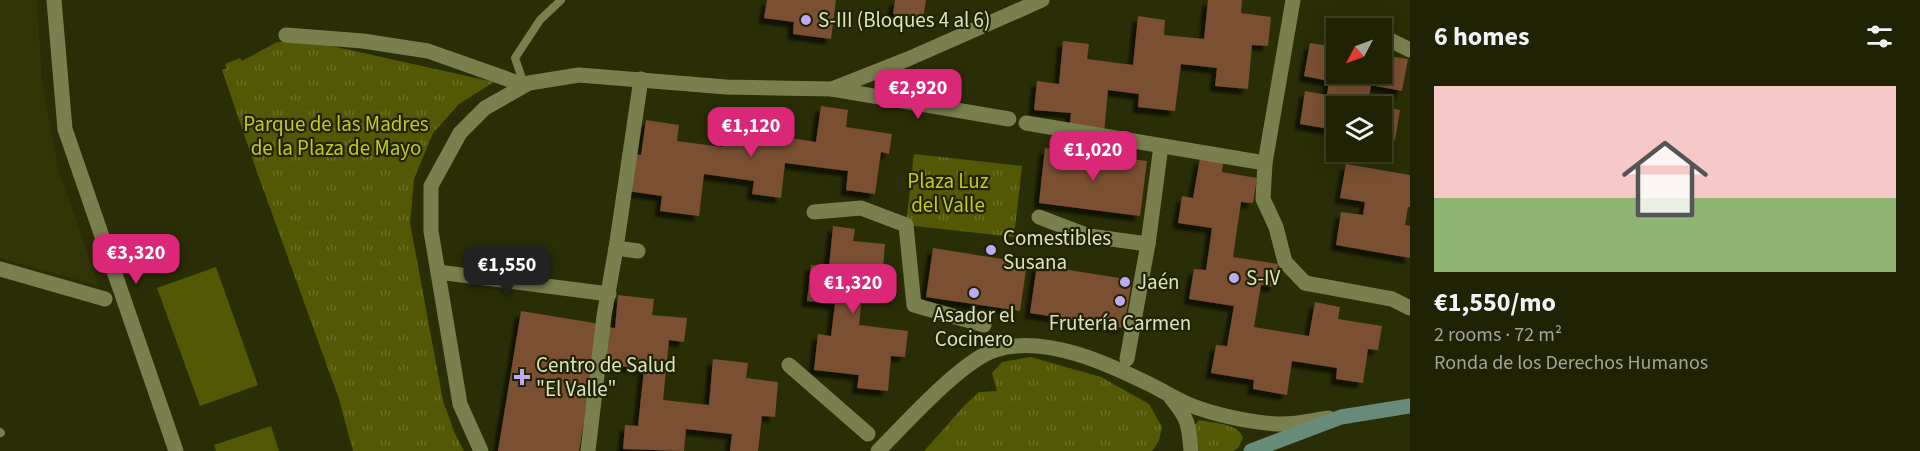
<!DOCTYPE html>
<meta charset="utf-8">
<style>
:root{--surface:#202204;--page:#2d2f13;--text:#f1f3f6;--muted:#a2a49a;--line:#3d3f26;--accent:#db2777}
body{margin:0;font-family:"Source Sans 3",sans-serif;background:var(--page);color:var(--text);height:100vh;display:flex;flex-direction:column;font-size:22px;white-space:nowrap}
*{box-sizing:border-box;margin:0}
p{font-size:20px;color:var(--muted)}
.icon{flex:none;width:33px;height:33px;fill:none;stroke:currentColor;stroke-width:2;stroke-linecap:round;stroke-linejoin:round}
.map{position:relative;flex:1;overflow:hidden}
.details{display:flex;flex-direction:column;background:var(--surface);width:510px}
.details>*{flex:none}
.needle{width:39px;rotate:229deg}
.fabs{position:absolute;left:1326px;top:18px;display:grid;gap:12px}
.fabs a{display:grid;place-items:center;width:66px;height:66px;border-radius:0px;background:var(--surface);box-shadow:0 3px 15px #0003,0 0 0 2px var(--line);font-size:30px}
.price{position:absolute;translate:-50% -51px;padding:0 14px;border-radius:12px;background:var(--accent);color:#fff;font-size:20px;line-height:39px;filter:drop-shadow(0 2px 3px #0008)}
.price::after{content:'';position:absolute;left:50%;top:36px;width:18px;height:14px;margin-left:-9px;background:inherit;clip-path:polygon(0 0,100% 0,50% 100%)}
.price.selected{background:#222;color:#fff}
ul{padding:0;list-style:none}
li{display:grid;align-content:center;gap:12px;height:318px;padding:0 24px}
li+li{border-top:2px solid var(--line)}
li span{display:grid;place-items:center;height:186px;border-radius:0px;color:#555}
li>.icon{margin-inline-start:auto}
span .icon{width:108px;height:108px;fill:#fffc;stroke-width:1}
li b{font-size:26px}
h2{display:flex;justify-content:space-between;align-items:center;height:72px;padding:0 24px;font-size:26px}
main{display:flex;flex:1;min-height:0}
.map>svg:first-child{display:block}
</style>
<main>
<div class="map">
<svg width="1410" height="451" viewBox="0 0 1410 451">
<defs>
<pattern id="park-tufts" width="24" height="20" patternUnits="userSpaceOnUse" patternTransform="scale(1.5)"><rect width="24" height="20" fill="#535804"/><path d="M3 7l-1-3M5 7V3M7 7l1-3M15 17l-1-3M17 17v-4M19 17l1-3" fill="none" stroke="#6b7027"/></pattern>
<filter id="shadow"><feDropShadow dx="-5.5" dy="5.5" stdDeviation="1.5" flood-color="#0009"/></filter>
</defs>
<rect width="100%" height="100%" fill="#2a2e06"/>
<path fill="#323606" d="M0,0H37L42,82L58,168L99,286L0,258Z"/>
<g fill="#535804">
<path d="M216,267L258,385L200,406L157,288Z"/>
<path d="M271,426L279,451H216L214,445Z"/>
</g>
<g fill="url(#park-tufts)">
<path d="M309,41L494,82L459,104L433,133L414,179L410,223L443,401L455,434L464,451H353L339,399L257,172L222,70L227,68L225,64L240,58L242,61L277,42Z"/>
<path d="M914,154L1022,166L1014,237L906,225Z"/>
<path d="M1031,357L1101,377L1149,404L1162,427L1159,441L1152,451H924L965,405L979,392L997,391L992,373L1002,362Z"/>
<path d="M1199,420C1212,423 1239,423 1243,438L1238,448L1233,451H1199L1195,425Z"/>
</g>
<g fill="#7a4f31" filter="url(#shadow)">
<path d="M767,0H836L831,39L793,34L794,22L764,18Z"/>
<path d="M895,0H926L923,19L893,14Z"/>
<path d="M1208,0H1242L1241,13L1271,17L1268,46L1252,45L1248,89L1215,86L1217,68L1181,64L1175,111L1138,107L1139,94L1108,90L1104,133L1069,129L1071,113L1034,110L1037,81L1059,84L1063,41L1089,44L1087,59L1133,65L1138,16L1165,20L1164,35L1204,39Z"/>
<path d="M1310,43L1336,47V74H1382V55L1408,59L1402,91L1371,85L1368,104L1375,106H1336V130L1300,124L1305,91L1327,95L1329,81L1304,76Z"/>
<path d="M821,106L848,110L846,127L892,134L889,154L881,152L875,194L846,190L848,171L785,163L781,198L752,194L754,181L704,174L699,216L660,211L662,196L627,191L632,154L641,155L646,120L679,125L677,141L722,147L727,109L760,113L758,133L816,142Z"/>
<path d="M1382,106L1400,110L1395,140L1382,138Z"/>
<path d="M1045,148L1147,161L1140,216L1039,203Z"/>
<path d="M1200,158L1223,162L1222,172L1257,178L1253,203L1241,202L1233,257L1278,264L1275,287L1261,285L1254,327L1309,336L1315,302L1340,307L1338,319L1382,326L1378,350L1368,349L1363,383L1336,379L1337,368L1292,361L1287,395L1253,389L1254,380L1211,373L1216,345L1227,346L1234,306L1189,299L1194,269L1206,270L1212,228L1178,223L1182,196L1193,198Z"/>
<path d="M1346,164L1410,175V207H1408L1405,225L1410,226V258L1336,245L1341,212L1363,215L1365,202L1340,198Z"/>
<path d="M833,226L855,229L853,241L885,244L883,268L865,266L859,325L908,331L905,357L891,356L888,391L857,388L859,375L814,370L818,334L831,336L835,304L807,301L811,265L829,267Z"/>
<path d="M933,248L1027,263L1020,311L926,297Z"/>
<path d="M1037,265L1132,280L1124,328L1030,313Z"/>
<path d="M618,295L654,299L652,315L687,318L684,342L669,340L663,400L709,405L713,359L748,363L746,378L778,382L775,417L762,416L758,451H730L732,434L686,429L684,451L623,449L625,425L638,426L644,369L602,364L605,327L615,328Z"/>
<path d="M521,311L600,324L579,451H498Z"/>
</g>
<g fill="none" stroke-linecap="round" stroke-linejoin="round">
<g stroke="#7a804d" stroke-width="8">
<path d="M524,84L515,58L540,20L561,0"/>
<path d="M0,432L1,433"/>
</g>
<g stroke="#7a804d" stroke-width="15">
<path d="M54,0L65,129L176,451"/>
<path d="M1293,0L1265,163L1263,199L1276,227L1285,262L1305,283L1392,299L1410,308"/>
<path d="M286,35L363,41L428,51L524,85"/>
<path d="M1384,37L1410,50"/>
<path d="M832,89L1009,119"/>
<path d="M1026,123L1265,163"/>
<path d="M814,212L861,208L906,225L914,305L984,325"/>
<path d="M1039,217L1089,236L1148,244L1127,359"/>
<path d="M1148,244L1161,146"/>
<path d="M616,248L638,251"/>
<path d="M0,269L105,299"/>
<path d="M438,272L609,294"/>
<path d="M789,365L868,434"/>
<path d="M1171,398C1188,418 1189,425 1191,451"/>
<path d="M481,451L460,404L431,231V186L460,133L485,108L529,83L579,75L726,87L832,89L908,59L1042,0"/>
<path d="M588,451L604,316L616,248L641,79"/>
<path d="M878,451C905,424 961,361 995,350C1045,334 1109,364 1153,386C1167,393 1182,403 1198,408C1221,416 1258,424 1283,424C1298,424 1314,420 1329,418"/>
</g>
<path stroke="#668b78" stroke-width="15" d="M1251,451L1341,417L1410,406"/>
</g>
<g fill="#bbaaf6" stroke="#212400" stroke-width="2">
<circle cx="806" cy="20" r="6"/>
<circle cx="991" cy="250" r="6"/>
<circle cx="1234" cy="278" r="6"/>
<circle cx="1125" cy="282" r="6"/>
<circle cx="974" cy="293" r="6"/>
<circle cx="1120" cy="301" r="6"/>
<path d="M519 368h6v6h6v6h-6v6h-6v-6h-6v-6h6z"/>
</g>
<g text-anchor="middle" stroke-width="4.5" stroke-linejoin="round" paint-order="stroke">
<g font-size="21" fill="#dce0c5" stroke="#212400" text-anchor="start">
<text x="818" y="27">S-III (Bloques 4 al 6)</text>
<text x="1003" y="245">Comestibles<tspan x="1003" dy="24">Susana</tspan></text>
<text x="1246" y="285">S-IV</text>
<text x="1137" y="289">Jaén</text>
<text x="974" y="322" text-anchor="middle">Asador el<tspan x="974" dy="24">Cocinero</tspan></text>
<text x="1120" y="330" text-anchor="middle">Frutería Carmen</text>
<text x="536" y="372">Centro de Salud<tspan x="536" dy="24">"El Valle"</tspan></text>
</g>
<g font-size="21" fill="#becb1f" stroke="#212400">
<text x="336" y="131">Parque de las Madres<tspan x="336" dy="24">de la Plaza de Mayo</tspan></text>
<text x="948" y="188">Plaza Luz<tspan x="948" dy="24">del Valle</tspan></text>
</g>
</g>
</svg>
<div class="fabs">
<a><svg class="needle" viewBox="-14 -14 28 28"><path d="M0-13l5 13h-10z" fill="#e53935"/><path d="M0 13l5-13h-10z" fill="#a2a49a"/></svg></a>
<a><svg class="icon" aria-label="layers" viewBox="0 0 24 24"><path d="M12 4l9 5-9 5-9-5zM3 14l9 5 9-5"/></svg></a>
</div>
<b class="price" style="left:918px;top:120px">€2,920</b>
<b class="price" style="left:751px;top:158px">€1,120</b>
<b class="price" style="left:1093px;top:182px">€1,020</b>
<b class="price" style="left:136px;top:285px">€3,320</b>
<b class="price selected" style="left:507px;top:297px">€1,550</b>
<b class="price" style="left:853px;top:315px">€1,320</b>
</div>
<section class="details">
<h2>6 homes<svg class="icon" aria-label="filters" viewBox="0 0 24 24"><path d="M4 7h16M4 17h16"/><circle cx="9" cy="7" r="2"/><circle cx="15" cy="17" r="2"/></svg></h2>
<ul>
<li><span style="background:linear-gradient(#f6c9c9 60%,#8fb573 0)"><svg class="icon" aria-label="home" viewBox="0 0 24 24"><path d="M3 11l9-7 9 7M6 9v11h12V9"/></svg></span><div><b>€1,550/mo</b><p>2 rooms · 72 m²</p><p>Ronda de los Derechos Humanos</p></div></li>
</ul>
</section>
</main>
